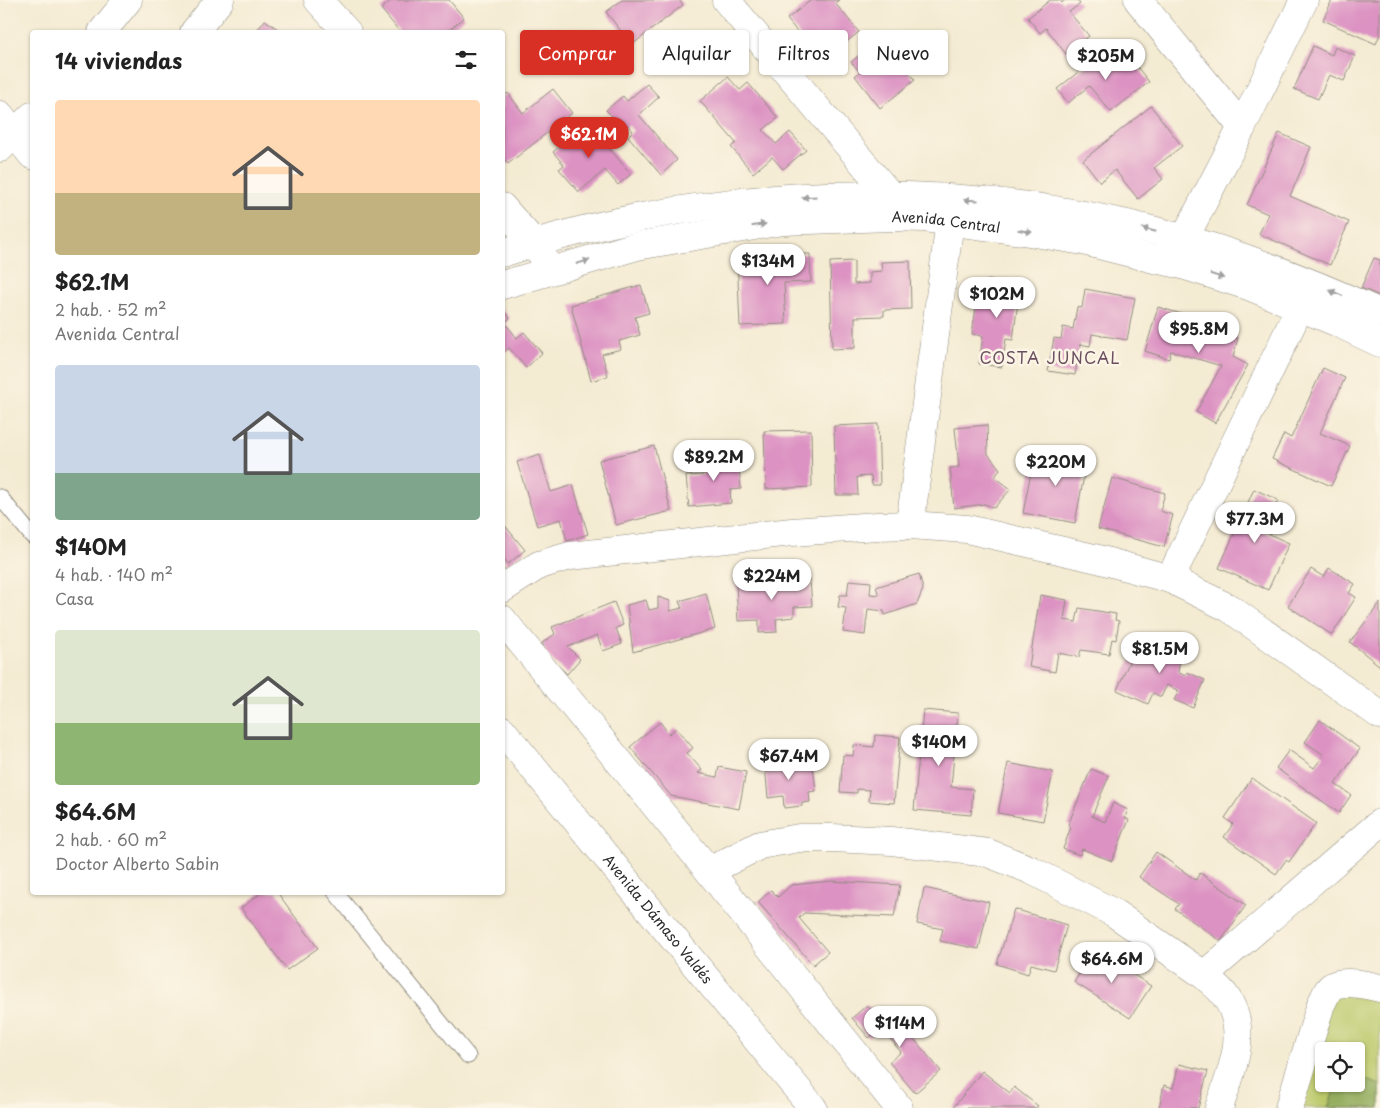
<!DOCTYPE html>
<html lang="es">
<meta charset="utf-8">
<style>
:root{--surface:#fff;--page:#f6f6f6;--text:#222;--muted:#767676;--accent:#d93025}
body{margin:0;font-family:"Playpen Sans",sans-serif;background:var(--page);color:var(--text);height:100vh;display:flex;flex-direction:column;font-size:19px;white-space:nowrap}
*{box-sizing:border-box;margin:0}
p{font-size:16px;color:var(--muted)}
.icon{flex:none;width:28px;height:28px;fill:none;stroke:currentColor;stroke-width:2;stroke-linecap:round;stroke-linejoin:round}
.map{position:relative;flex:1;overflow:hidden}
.sheet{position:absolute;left:30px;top:30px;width:475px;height:865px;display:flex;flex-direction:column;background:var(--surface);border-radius:5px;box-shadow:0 1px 4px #0004}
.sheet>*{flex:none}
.top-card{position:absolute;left:520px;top:30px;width:475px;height:45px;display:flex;gap:10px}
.buttons{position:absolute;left:1315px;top:1042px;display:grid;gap:10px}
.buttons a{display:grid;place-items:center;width:50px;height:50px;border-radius:5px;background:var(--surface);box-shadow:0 1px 4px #0004;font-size:25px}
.price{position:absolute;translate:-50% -42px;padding:0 11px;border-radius:18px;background:#fff;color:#222;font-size:16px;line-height:32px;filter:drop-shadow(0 1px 2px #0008)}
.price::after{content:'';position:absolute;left:50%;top:30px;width:15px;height:11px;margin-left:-8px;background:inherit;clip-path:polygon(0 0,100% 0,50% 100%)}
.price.current{background:var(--accent);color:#fff}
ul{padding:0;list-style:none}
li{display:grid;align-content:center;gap:10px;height:265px;padding:0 25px}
li span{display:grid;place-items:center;height:155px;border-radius:5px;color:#555}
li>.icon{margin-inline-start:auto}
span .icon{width:90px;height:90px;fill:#fffc;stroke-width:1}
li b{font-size:21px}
h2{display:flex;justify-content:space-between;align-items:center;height:60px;padding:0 25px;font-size:21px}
.tag{padding:0 18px;border-radius:5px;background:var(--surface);box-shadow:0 1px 4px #0004;font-size:18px;line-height:45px}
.tag.current{background:var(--accent);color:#fff}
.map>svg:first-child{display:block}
</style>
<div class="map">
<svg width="1380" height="1108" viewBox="0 0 1380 1108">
<rect width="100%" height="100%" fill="#fcf5e5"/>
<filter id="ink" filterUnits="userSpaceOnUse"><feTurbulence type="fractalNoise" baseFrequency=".02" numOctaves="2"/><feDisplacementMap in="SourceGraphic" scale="10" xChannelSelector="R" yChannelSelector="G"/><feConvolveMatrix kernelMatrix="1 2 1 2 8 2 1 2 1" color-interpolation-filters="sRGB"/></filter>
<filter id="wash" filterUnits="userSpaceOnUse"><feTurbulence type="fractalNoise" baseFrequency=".0096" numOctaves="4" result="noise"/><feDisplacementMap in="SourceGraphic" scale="20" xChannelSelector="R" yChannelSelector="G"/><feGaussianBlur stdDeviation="1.12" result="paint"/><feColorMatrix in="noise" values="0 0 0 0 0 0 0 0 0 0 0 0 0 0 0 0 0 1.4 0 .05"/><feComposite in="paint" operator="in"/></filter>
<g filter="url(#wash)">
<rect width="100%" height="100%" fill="#f4ebd3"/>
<path fill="#bbc96b" stroke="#737a4b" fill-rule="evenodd" d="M1330,988H1380V1108H1289ZM1324,1051H1356V1084H1324Z"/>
<path fill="#94ad5f" stroke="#606c45" d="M1356,1076L1380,1085V1108H1328L1336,1084H1356Z"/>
<g id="blocks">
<g fill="#dc92c2">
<path d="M392,0H449L464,18L446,32H400L381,9Z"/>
<path d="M622,0H679L683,5L632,45L606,12Z"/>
<path d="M811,0H839L835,3L859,32L821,62L787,19Z"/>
<path d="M1050,0H1060L1062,3L1065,0H1077L1080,4L1069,12L1089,36L1066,54L1046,28L1040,33L1028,18Z"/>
<path d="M1332,0H1380V34L1376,44L1323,20Z"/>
<path d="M265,20L282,32H256Z"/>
<path d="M901,38L917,58L905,68L915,80L880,108L855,76L860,72L851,62L872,45L880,54Z"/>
<path d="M1313,46L1332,55L1335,47L1355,56L1344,81L1329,75L1318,99L1294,89Z"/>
<path d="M1107,49L1121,67L1131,59L1149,82L1111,112L1089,86L1068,103L1057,89Z"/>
<path d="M728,77L740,90L748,83L778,118L763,130L776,144L790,132L806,150L783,169L772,157L753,173L731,147L736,143L700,101Z"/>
<path d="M647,84L659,97L639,115L677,160L661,175L628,136L633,131L628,125L620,132L609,118L612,116L606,110L623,96L627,101Z"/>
<path d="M553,89L572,113L508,164L502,156V97L508,93L523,113Z"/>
<path d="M1151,106L1182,146L1154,168L1163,179L1138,199L1115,170L1100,182L1083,160Z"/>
<path d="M588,123L631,174L618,185L605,170L579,192L559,169L564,165L553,152Z"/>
<path d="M1279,133L1311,147L1290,196L1349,222L1330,265L1259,234L1268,214L1247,205Z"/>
<path d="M810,254L811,282L784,283L786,324L740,326L737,256Z"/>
<path d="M1374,258L1380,260V296L1361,288Z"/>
<path d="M854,261V284L870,283V272L882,271L881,262L910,261L911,309L884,310V316L855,317V348L832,349L830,262Z"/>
<path d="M988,280L1027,285L1024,303L1018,302L1013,340L1006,339L1002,367L979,364L983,336L972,334L978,294L986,295Z"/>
<path d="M641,285L649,313L635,317L640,335L619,341L621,349L602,354L608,376L591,381L571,305Z"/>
<path d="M1085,289L1135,298L1127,340L1092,334L1090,346L1080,344L1075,375L1048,371L1054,338L1061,339L1063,327L1073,329L1077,307L1082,308Z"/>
<path d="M1158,307L1215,324L1213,331L1238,338L1233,357L1248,365L1215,423L1196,412L1221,366L1171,351L1169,359L1145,351Z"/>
<path d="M502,309L510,318L505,323L517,338L524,332L542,353L526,368L509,348L502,354Z"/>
<path d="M1323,368L1345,378L1320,433L1350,446L1331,486L1272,459L1284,434L1291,438Z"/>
<path d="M878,424L880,485H872L871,476L857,477L858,495H836L834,426Z"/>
<path d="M987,425L988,454L1000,469L995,477L1011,489L994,508L985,504L954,508L950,468L959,467L955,428Z"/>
<path d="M811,430L812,487L766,489L764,431Z"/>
<path d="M654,446L671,511L616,525L599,460Z"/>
<path d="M1042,451L1087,460L1075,523L1023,513L1032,467L1038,469Z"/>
<path d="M540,455L551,492L573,485L588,534L567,541L561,519L537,526L517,462Z"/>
<path d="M738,456L741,489L730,490L731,503L689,507L686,476L703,475L702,459Z"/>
<path d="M1112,478L1165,493L1160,511L1173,515L1164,547L1098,529Z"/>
<path d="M1254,489L1278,500L1264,532L1289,543L1268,590L1219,568Z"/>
<path d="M502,522L525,550L508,564L502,556Z"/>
<path d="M1329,568L1355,584L1349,593L1356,597L1332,635L1288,606L1311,569L1324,577Z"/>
<path d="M919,574L923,589L917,604L885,615L884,611L868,609L865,635L843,632L846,608L838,607L840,595H847L849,580L871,582L870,594L879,595L876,587Z"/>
<path d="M810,579L812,606L794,607V617L776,619L777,632L759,633V620L738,621L736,583Z"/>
<path d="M706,593L715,629L633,652L627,605L646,600L649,610L658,608V597L670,601V611L682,608L680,601Z"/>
<path d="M1040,595L1067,600L1064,620L1076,622L1079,608L1116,614L1115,620L1119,621L1116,640L1112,639L1109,654L1081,650L1079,657L1058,653L1055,672L1029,667Z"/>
<path d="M614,602L623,625L616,628L622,644L603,651L597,635L568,647L580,659L567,674L547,655L542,643L555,634L552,627Z"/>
<path d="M1380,603V666L1350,642Z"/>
<path d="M1160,636L1183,639L1178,672L1185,676L1187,672L1205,680L1193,708L1174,700L1179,691L1167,685L1161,697L1153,693L1148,704L1117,690L1137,644L1157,652Z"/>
<path d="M923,710L958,713L951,787L973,789L971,815L914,810Z"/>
<path d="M1320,720L1360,749L1335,784L1351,795L1339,813L1276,768L1289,750L1314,768L1324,755L1305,742Z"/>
<path d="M660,722L669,734L676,728L693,748L687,753L702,770L698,773L717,777L719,767L746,772L739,809L671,796L630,747Z"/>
<path d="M875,735L900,737L894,803L869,801L870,790L857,789V793L840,792L843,755L853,756L854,745L874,747Z"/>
<path d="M783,753L785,768L813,765L816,791L809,792L810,802L802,803V806L784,808L783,796L768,798L764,755Z"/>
<path d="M1008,763L1053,772L1043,821L998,813Z"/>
<path d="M1091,769L1109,776L1092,816L1105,822L1113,803L1128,810L1125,818L1129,820L1112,861L1082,849L1080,855L1063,849L1071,827L1068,825Z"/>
<path d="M1252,778L1316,823L1289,862L1286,860L1276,874L1224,837L1233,824L1225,818Z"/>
<path d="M1156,852L1196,880L1200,873L1246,905L1221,941L1175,909L1179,904L1139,877Z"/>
<path d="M832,881L900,885L894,917L804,913L799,918L828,952L813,965L758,902L771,890L778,897L791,885Z"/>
<path d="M924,888L989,902L979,949L940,941L943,929L917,924Z"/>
<path d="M262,892H277L318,948L287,970L241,908Z"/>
<path d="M1014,909L1067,925L1054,970L1031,964L1028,974L997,964Z"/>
<path d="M1095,950L1151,986L1130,1018L1074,982Z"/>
<path d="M867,1005L874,1013L880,1008L891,1022L896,1018L941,1071L915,1093L889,1062L901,1052L881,1028L869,1038L852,1018Z"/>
<path d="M1179,1064L1208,1071L1198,1108H1159L1164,1085L1173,1088Z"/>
<path d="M982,1071L1010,1093L1014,1087L1038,1106L1036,1108H953Z"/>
</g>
</g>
</g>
<g filter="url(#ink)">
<use href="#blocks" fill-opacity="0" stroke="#908b7f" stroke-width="1"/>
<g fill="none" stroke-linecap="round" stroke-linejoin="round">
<g stroke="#908b7f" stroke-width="17">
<g id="lane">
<path d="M0,497L32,536"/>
<path d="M335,892L468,1056"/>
</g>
</g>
<g stroke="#908b7f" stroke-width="29">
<g id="street">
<path d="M318,0L347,32"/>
<path d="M726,0L890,195V206"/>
<path d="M1138,0L1242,127"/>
<path d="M194,32L220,0"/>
<path d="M502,207L534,243L543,256"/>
<path d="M502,253C715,184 947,176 1164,233C1238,253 1310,281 1380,313"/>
<path d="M1180,257L1184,239L1242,127L1304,0"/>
<path id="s1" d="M502,285L637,246L783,221L889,217L924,218L1023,231L1083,241L1154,259L1179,264L1251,287L1336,322L1380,343"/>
<path d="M910,525L950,221"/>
<path d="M1170,579L1300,307"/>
<path d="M502,589L539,565L570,556L792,532L877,526L910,525L967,529L1098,559L1170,579L1229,608L1380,715"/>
<path d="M502,619L709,871L899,1108"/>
<path d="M709,871L760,845L799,838H832L892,841L988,853L1031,870L1114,913L1204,975"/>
<path d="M1219,1108C1231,1072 1250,1032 1226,997C1221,989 1211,982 1204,975L1380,823"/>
</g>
</g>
<g stroke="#908b7f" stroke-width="29">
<g id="secondary">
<path d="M15,134L32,155"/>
<path id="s2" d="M502,730L813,1108"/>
<path d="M1289,1108L1321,1004C1324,999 1326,993 1329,989C1338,978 1367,985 1380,988"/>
</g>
</g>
<g stroke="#908b7f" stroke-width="29">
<g id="primary">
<path d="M102,32L128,0"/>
<path d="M0,115L15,134"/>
<path d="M0,148L32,116"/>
</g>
</g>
<use href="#lane" stroke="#fff" stroke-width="15"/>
<use href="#street" stroke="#fff" stroke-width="28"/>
<use href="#secondary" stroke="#fff" stroke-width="28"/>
<use href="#primary" stroke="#fff" stroke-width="28"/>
</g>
<defs><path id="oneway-solid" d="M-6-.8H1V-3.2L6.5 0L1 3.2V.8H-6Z" transform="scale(1.25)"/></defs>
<g fill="#a0a0a0">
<use href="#oneway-solid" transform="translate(809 197) rotate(177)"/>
<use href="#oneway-solid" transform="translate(971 200) rotate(-176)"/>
<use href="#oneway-solid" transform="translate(759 225) rotate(-9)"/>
<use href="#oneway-solid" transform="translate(1149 230) rotate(-166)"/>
<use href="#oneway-solid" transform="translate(1025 231) rotate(9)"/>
<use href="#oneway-solid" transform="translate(583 262) rotate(-16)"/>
<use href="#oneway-solid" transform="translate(1217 276) rotate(18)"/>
<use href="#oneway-solid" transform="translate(1336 293) rotate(-157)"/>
</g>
</g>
<g text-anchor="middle" stroke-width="5" stroke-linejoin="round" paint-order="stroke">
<g font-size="14" fill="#2b2b2b" stroke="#fcf5e5">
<text dy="5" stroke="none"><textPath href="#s1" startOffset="452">Avenida Central</textPath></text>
<text dy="5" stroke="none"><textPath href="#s2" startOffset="245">Avenida Dámaso Valdés</textPath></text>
</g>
<g font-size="16" letter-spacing="1" fill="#694f60" stroke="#fcf5e5">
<text x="1050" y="364">COSTA JUNCAL</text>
</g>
</g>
</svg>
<div class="buttons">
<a><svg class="icon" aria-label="locate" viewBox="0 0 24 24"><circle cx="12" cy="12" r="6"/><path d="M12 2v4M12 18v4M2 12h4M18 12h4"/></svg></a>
</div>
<b class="price" style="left:1106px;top:81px">$205M</b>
<b class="price current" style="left:589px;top:159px">$62.1M</b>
<b class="price" style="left:768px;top:286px">$134M</b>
<b class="price" style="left:997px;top:319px">$102M</b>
<b class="price" style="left:1199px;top:354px">$95.8M</b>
<b class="price" style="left:714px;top:482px">$89.2M</b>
<b class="price" style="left:1056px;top:487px">$220M</b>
<b class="price" style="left:1255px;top:544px">$77.3M</b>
<b class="price" style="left:772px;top:601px">$224M</b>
<b class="price" style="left:1160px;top:674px">$81.5M</b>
<b class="price" style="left:939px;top:767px">$140M</b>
<b class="price" style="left:789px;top:781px">$67.4M</b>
<b class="price" style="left:1112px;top:984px">$64.6M</b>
<b class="price" style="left:900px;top:1048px">$114M</b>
<div class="top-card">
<a class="tag current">Comprar</a>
<a class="tag">Alquilar</a>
<a class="tag">Filtros</a>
<a class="tag">Nuevo</a>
</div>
<section class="sheet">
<h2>14 viviendas<svg class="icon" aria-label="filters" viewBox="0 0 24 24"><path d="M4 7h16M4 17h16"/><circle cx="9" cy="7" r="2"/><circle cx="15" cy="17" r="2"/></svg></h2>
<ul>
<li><span style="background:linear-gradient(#ffd9b3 60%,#c2b280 0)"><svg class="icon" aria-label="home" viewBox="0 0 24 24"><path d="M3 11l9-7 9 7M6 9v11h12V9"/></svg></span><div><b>$62.1M</b><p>2 hab. · 52 m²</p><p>Avenida Central</p></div></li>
<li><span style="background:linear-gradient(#c9d6e8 70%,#7fa58c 0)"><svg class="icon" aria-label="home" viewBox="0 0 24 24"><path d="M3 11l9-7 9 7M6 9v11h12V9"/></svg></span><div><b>$140M</b><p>4 hab. · 140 m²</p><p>Casa</p></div></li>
<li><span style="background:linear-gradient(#dfe7d0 60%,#8fb573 0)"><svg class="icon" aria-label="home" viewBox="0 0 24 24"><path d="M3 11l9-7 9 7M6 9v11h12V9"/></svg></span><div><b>$64.6M</b><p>2 hab. · 60 m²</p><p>Doctor Alberto Sabin</p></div></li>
</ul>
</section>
</div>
